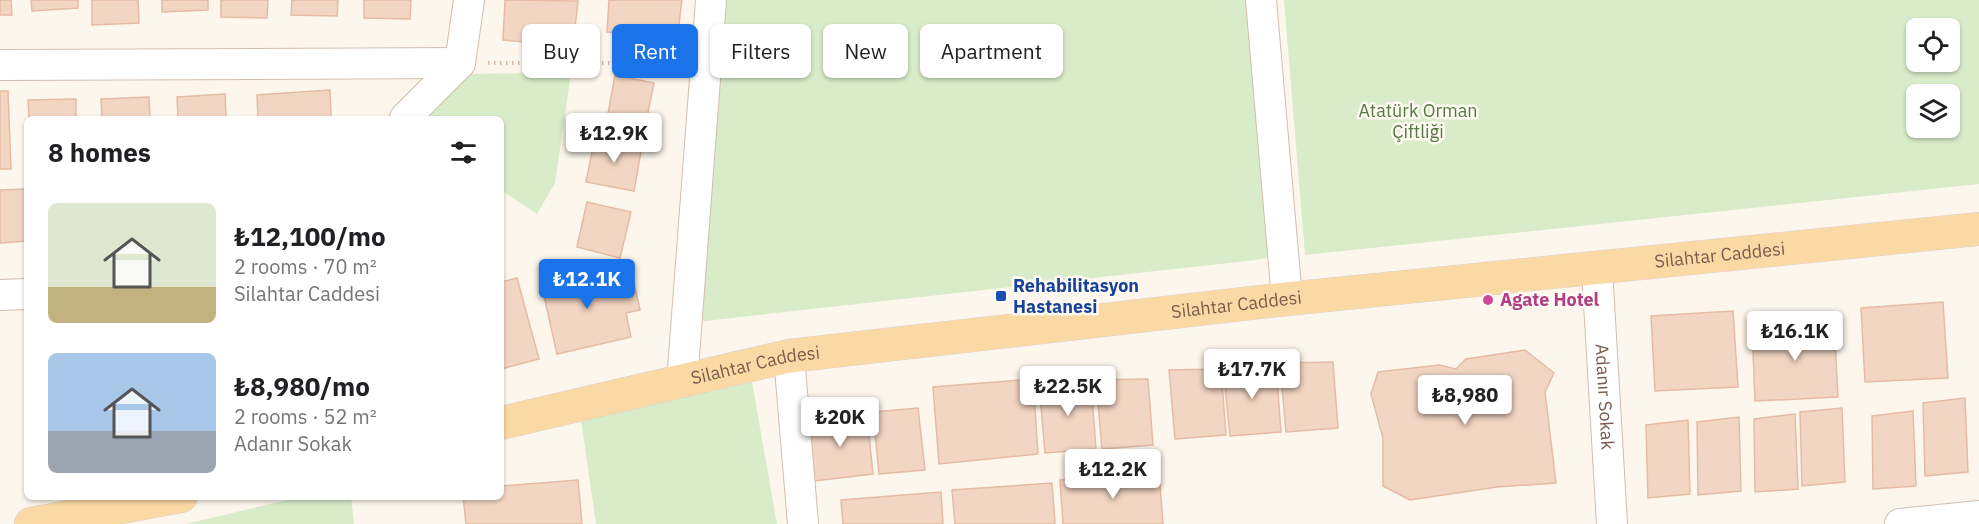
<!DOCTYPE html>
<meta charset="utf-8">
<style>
:root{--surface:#fff;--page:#f2f2f2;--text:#202124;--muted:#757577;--accent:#1a73e8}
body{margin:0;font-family:"IBM Plex Sans",sans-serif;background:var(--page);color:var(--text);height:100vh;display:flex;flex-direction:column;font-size:22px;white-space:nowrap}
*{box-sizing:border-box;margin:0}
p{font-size:20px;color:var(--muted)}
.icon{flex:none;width:33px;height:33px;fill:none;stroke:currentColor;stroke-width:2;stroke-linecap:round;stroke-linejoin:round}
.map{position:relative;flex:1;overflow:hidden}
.panel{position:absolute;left:24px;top:116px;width:480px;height:384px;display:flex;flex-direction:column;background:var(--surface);border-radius:9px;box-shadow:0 2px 4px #0004}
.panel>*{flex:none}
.top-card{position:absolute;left:522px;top:24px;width:570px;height:54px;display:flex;gap:12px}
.controls{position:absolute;left:1906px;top:18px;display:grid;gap:12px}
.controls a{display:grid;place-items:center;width:54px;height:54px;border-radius:9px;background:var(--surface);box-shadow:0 2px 4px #0004;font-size:30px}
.price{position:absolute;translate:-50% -51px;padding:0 14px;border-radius:6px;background:#fff;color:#222;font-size:20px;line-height:39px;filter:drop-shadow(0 2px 3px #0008)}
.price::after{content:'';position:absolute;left:50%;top:36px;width:18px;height:14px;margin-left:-9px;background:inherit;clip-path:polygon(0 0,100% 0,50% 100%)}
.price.selected{background:var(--accent);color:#fff}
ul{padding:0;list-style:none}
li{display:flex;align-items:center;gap:18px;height:150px;padding:0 24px}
li span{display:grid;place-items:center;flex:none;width:168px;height:120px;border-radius:9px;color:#555}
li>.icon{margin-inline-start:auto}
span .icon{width:72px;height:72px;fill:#fffc;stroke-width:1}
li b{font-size:26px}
h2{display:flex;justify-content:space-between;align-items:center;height:72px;padding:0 24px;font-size:26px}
.pill{padding:0 21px;border-radius:9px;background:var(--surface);box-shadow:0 2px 4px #0004;font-size:21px;line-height:54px}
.pill.selected{background:var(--accent);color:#fff}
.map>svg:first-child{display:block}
</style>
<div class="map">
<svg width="1979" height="524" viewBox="0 0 1979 524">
<rect width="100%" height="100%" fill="#fdf6ec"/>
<g fill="#d8ecc9" fill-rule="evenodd">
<path d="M711,0H1261L1283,255L1256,260L686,323Z"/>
<path d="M1284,0H1979V184L1305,255ZM1950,28V62H1917V28ZM1950,94V128H1917V94Z"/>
<path d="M571,73L555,183L537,214L501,190V118H424L463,74Z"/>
<path d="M752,382L777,524H596L581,420Z"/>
<path d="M299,497H351L354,524H186Z"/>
</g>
<g fill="#f3d5c3" stroke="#e6bba3" stroke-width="1.5">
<path d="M0,0H11L12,15H0Z"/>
<path d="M31,0H78V8L32,11Z"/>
<path d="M92,0H138L139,23L92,25Z"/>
<path d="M162,0H208V10L162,12Z"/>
<path d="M221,0H268L267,18L221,17Z"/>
<path d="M292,0H338L337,16L291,15Z"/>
<path d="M364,0H411L410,19L364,18Z"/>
<path d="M505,0L578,1L573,46L503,40Z"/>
<path d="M609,0H682L677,39L607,32Z"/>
<path d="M615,75L654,83L645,127L607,119Z"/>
<path d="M330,90L331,118H258L257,95Z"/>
<path d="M0,91H8L11,169H0Z"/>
<path d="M225,94L226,118H178L177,97Z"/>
<path d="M149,97L150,118H102L101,99Z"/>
<path d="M76,99V118H29L28,100Z"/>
<path d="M595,137L642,146L634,191L586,182Z"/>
<path d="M26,189L27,241L0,243V190Z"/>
<path d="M587,202L631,212L620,258L577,247Z"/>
<path d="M582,270L584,281L601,278L602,283L619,279L620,286L634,283L640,310L626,313L631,337L557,354L540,278Z"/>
<path d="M517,278L539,359L501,369V282Z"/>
<path d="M1943,302L1948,378L1865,382L1861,308Z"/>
<path d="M1733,311L1738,387L1655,391L1651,316Z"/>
<path d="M1834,321L1838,397L1755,401L1752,327Z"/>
<path d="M1525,350L1554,373L1545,392L1556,483L1497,487L1410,500L1383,486V438L1371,394L1378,372L1439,365L1456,369L1466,359Z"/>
<path d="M1333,362L1338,428L1286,432L1280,363Z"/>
<path d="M1276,366L1281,432L1230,436L1223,367Z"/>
<path d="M1221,369L1226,435L1175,439L1169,370Z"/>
<path d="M1033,379L1038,454L939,464L933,387Z"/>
<path d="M1148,379L1153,445L1102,449L1096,380Z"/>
<path d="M1091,383L1096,449L1045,453L1039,384Z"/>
<path d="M1965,398L1968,472L1925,476L1923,403Z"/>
<path d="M918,408L925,470L879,474L873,412Z"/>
<path d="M1842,408L1845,482L1802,486L1800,412Z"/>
<path d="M1913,411L1916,486L1873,489L1872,416Z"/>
<path d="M1795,414L1798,489L1755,492L1754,419Z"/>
<path d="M867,416L873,474L814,481L807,422Z"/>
<path d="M1739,417L1741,491L1698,495L1697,422Z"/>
<path d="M1688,420L1690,494L1648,498L1646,425Z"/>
<path d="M1159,472L1163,524H1063L1060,480Z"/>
<path d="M578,480L582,524H466L463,496H501V486Z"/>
<path d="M1052,483L1055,524H955L952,490Z"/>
<path d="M941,492L943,524H843L841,500Z"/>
</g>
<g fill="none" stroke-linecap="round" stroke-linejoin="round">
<g stroke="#d1beb0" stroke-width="32">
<g id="minor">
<path d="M1261,0L1287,299"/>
<path d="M0,65L460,63"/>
<path d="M405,118L460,63L469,0"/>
<path id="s1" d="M1597,269L1612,524"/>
<path d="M0,295L27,294"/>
<path d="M789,356L803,524"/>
<path d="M682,382L711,0"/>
<path d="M1900,524L1979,516"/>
</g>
</g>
<g stroke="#dad1cd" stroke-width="34">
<g id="major">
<path id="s2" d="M501,423L789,356L1287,299L1979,229"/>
<path d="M31,524L181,496"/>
</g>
</g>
<path stroke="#d9b8a5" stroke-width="4" stroke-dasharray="1.5 4.5" stroke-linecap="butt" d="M488,63H678"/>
<use href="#minor" stroke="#fff" stroke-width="30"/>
<use href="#major" stroke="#fbd9a5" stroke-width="33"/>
</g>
<rect fill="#1a4fb4" stroke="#fffaf3" stroke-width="2" x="995" y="290" width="12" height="12" rx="3"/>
<circle fill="#d1479c" stroke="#fffaf3" stroke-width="2" cx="1488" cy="300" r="6"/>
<g text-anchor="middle" stroke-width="5" stroke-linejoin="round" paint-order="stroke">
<g font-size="18" fill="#537a41" stroke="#fffaf3">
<text x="1418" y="117">Atatürk Orman<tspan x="1418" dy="21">Çiftliği</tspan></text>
</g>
<g font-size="18" fill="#7a5c4d" stroke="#fffaf3">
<text dy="6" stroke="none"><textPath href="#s2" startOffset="1232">Silahtar Caddesi</textPath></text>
<text dy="6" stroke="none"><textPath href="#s2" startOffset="746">Silahtar Caddesi</textPath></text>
<text dy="6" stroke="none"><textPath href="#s2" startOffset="261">Silahtar Caddesi</textPath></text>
<text dy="6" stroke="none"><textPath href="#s1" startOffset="128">Adanır Sokak</textPath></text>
</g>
<g font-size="18" font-weight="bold" fill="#164399" stroke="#fffaf3" text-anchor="start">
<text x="1013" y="292">Rehabilitasyon<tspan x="1013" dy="21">Hastanesi</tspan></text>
</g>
<g font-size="18" font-weight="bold" fill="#b23c85" stroke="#fffaf3" text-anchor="start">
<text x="1500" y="306">Agate Hotel</text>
</g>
</g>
</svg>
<div class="controls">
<a><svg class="icon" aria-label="locate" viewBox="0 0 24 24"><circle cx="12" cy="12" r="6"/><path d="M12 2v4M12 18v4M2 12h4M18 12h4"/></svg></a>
<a><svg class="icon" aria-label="layers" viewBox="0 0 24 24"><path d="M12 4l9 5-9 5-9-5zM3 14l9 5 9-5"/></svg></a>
</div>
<b class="price" style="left:614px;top:164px">₺12.9K</b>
<b class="price selected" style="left:587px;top:310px">₺12.1K</b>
<b class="price" style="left:1795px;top:362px">₺16.1K</b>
<b class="price" style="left:1252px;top:400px">₺17.7K</b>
<b class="price" style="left:1068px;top:417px">₺22.5K</b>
<b class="price" style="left:1465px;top:426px">₺8,980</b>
<b class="price" style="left:840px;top:448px">₺20K</b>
<b class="price" style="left:1113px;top:500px">₺12.2K</b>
<div class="top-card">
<a class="pill">Buy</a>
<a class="pill selected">Rent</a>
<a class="pill">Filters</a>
<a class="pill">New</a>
<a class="pill">Apartment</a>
</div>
<section class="panel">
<h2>8 homes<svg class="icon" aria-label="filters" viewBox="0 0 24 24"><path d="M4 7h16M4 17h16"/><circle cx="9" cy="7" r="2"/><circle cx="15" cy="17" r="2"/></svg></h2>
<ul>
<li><span style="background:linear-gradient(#dfe7d0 70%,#c2b280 0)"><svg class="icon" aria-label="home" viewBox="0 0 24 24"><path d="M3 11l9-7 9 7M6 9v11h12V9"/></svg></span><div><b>₺12,100/mo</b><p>2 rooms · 70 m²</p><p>Silahtar Caddesi</p></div></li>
<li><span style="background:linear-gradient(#a9c7e8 65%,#9aa5b1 0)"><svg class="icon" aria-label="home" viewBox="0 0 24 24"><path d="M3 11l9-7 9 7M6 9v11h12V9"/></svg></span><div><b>₺8,980/mo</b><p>2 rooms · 52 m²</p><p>Adanır Sokak</p></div></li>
</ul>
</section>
</div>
